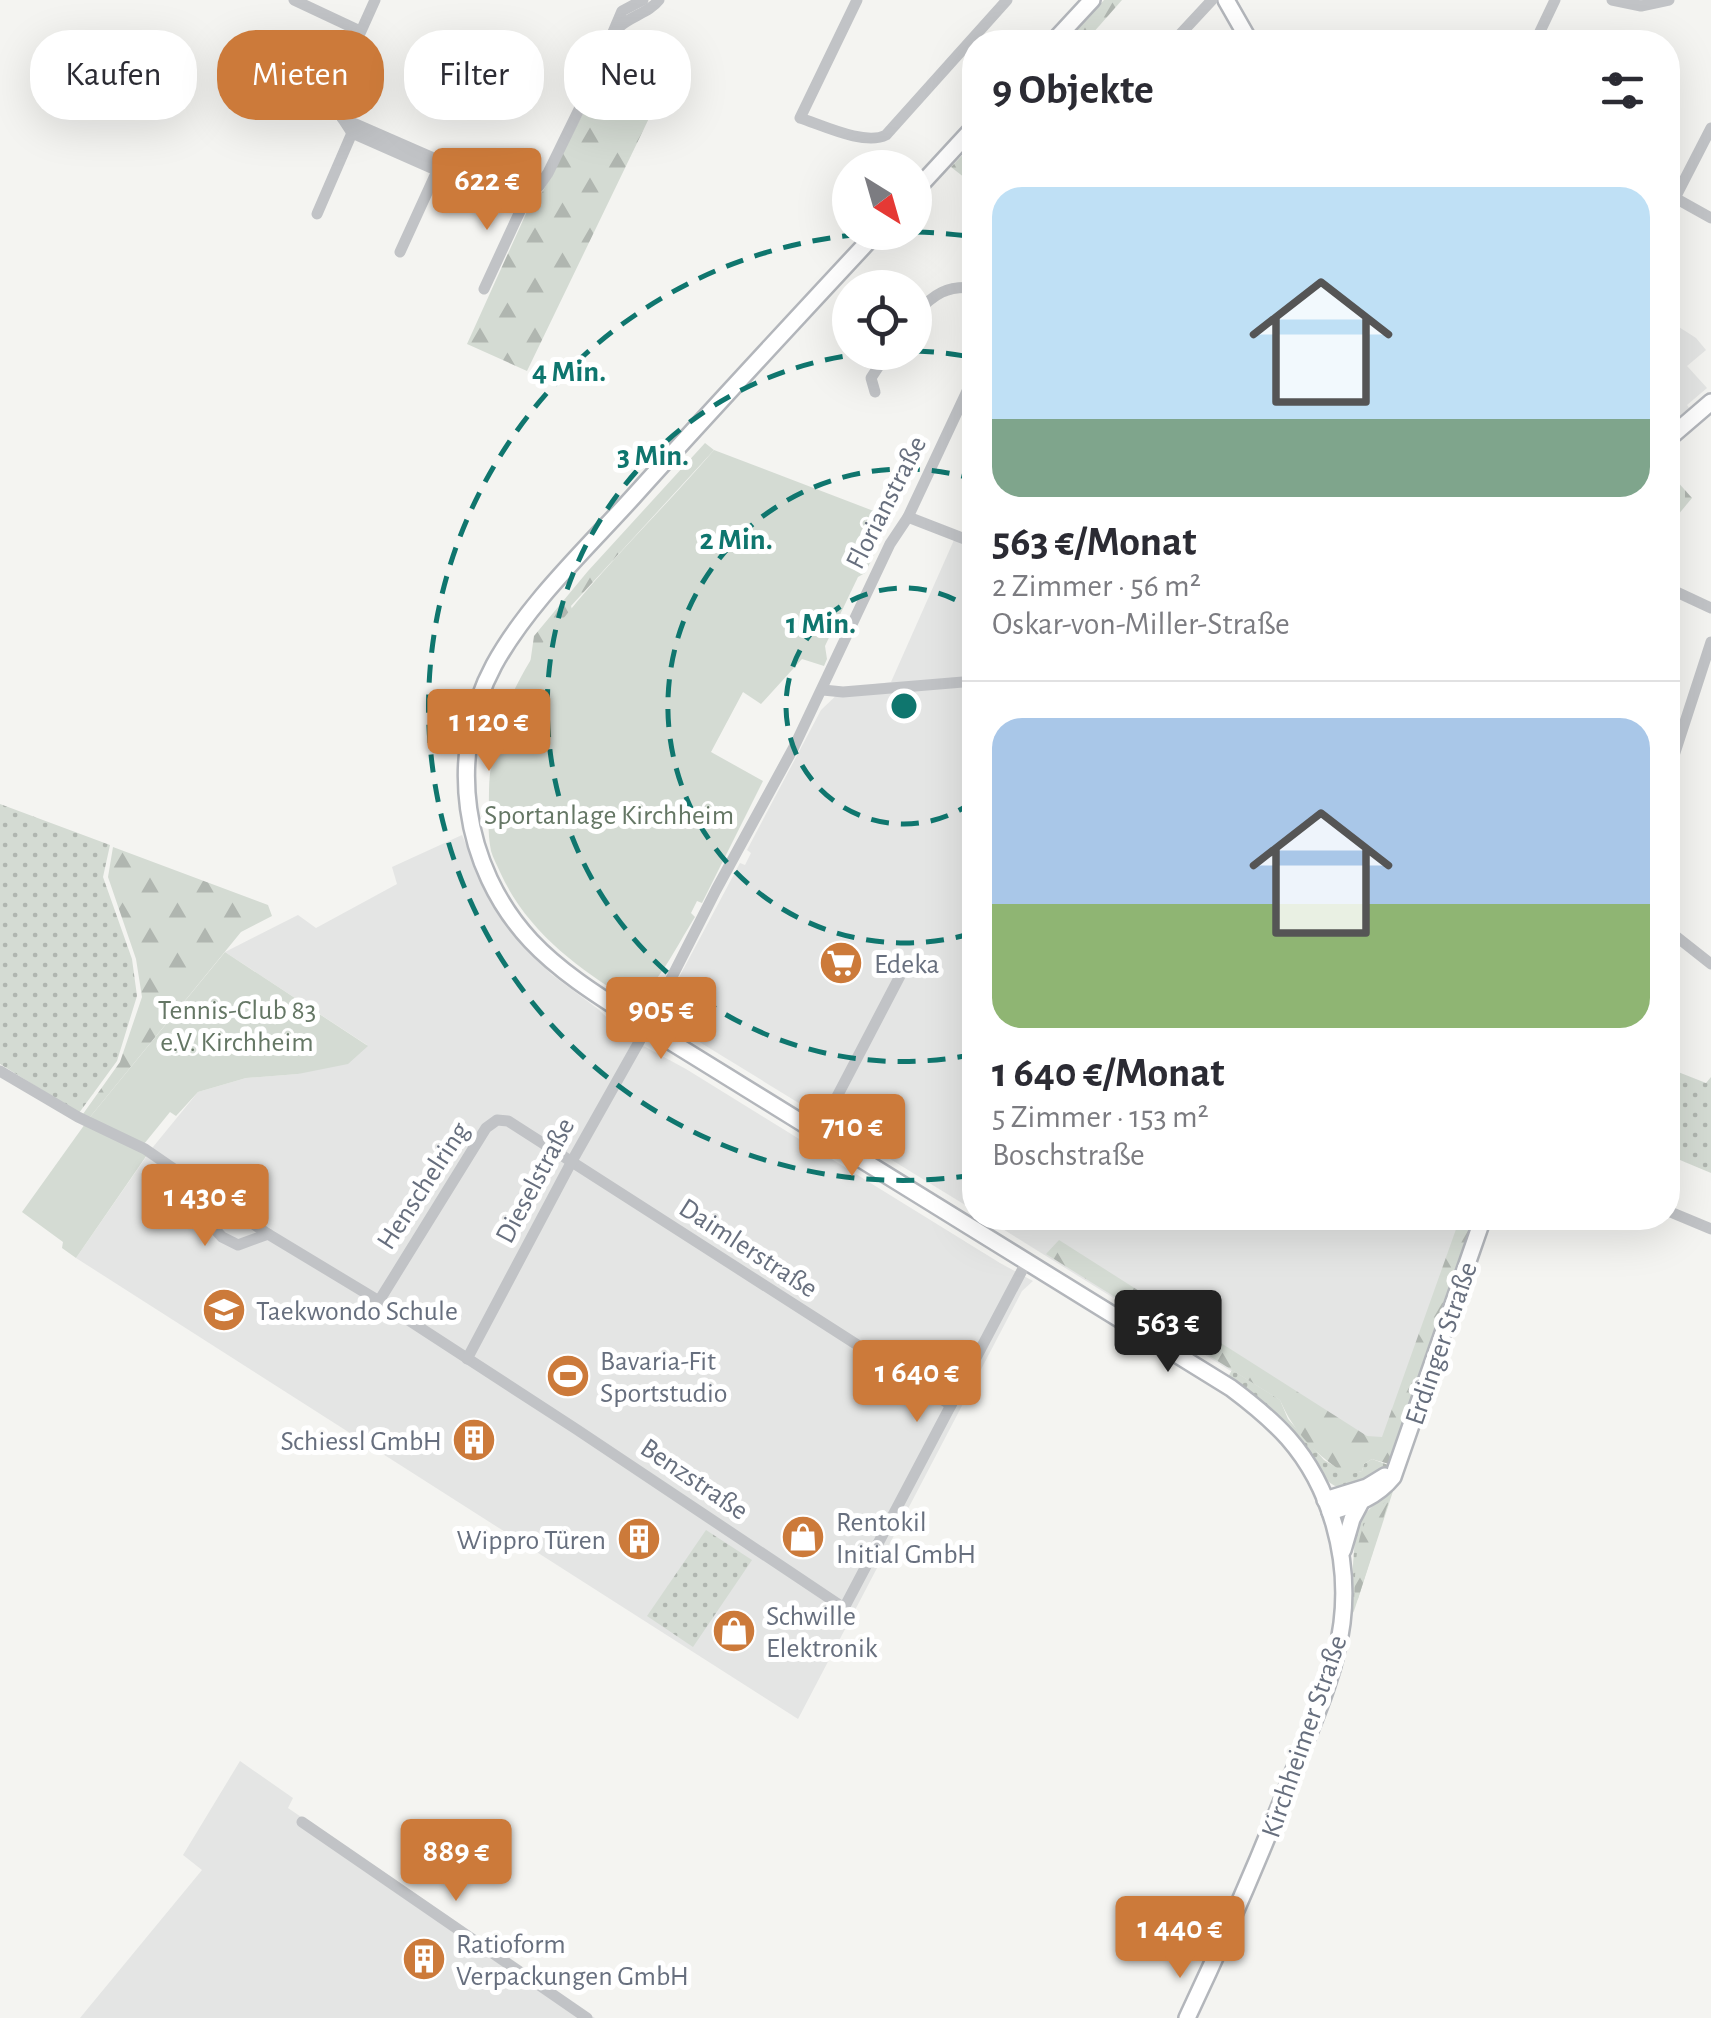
<!DOCTYPE html>
<html lang="de">
<meta charset="utf-8">
<style>
:root{--surface:#fff;--page:#f2f2f3;--text:#2b2b33;--muted:#7c7c81;--line:#e1e1e2;--accent:#cc7a3a}
body{margin:0;font-family:"Alegreya Sans",sans-serif;background:var(--page);color:var(--text);height:100vh;display:flex;flex-direction:column;font-size:38px;white-space:nowrap}
*{box-sizing:border-box;margin:0}
p{font-size:32px;color:var(--muted)}
.icon{flex:none;width:55px;height:55px;fill:none;stroke:currentColor;stroke-width:2;stroke-linecap:round;stroke-linejoin:round}
.map{position:relative;flex:1;overflow:hidden}
.details{position:absolute;left:962px;top:30px;width:718px;height:1200px;display:flex;flex-direction:column;background:var(--surface);border-radius:40px;box-shadow:0 10px 40px #0002}
.details>*{flex:none}
.banner{position:absolute;left:30px;top:30px;width:782px;height:90px;display:flex;gap:20px}
.needle{width:65px;rotate:143deg}
.tools{position:absolute;left:832px;top:150px;display:grid;gap:20px}
.tools a{display:grid;place-items:center;width:100px;height:100px;border-radius:50%;background:var(--surface);box-shadow:0 10px 40px #0002;font-size:50px}
.price{position:absolute;translate:-50% -85px;padding:0 22px;border-radius:10px;background:var(--accent);color:#fff;font-size:32px;line-height:65px;filter:drop-shadow(0 2px 5px #0008)}
.price::after{content:'';position:absolute;left:50%;top:60px;width:30px;height:22px;margin-left:-15px;background:inherit;clip-path:polygon(0 0,100% 0,50% 100%)}
.price.selected{background:#222;color:#fff}
ul{padding:0;list-style:none}
li{display:grid;align-content:center;gap:20px;height:530px;padding:0 30px}
li+li{border-top:2px solid var(--line)}
li span{display:grid;place-items:center;height:310px;border-radius:30px;color:#555}
li>.icon{margin-inline-start:auto}
span .icon{width:180px;height:180px;fill:#fffc;stroke-width:1}
li b{font-size:42px}
h2{display:flex;justify-content:space-between;align-items:center;height:120px;padding:0 30px;font-size:42px}
.tag{padding:0 35px;border-radius:40px;background:var(--surface);box-shadow:0 10px 40px #0002;font-size:35px;line-height:90px}
.tag.selected{background:var(--accent);color:#fff}
.map>svg:first-child{display:block}
</style>
<div class="map">
<svg width="1711" height="2018" viewBox="0 0 1711 2018">
<defs>
<pattern id="grass-dots" width="8" height="8" patternUnits="userSpaceOnUse" patternTransform="scale(2.5)"><rect width="8" height="8" fill="#d4dbd3"/><path d="M2 2h.1M6 6h.1" fill="none" stroke="#b0b6b0" stroke-width="1.8" stroke-linecap="round"/></pattern>
<pattern id="forest-firs" width="22" height="20" patternUnits="userSpaceOnUse" patternTransform="scale(2.5)"><rect width="22" height="20" fill="#d4dbd3"/><path d="M5 1l3.5 6h-7zM16 11l3.5 6h-7z" fill="#b0b6b0"/></pattern>
<pattern id="cemetery-stones" width="16" height="16" patternUnits="userSpaceOnUse" patternTransform="scale(2.5)"><rect width="16" height="16" fill="#d4dbd3"/><path d="M2 7V4a2 2 0 0 1 4 0v3zM10 15v-3a2 2 0 0 1 4 0v3z" fill="#b0b6b0"/></pattern>
</defs>
<rect width="100%" height="100%" fill="#f4f4f1"/>
<g fill="#e4e5e4">
<path d="M1668,320L1696,338L1706,350L1687,366L1707,388L1687,405L1689,408L1676,419L1668,409Z"/>
<path d="M954,540L975,549V1211L688,1035L676,1025L670,1016V1008L676,983L740,863L745,865L751,853L747,850L821,710L844,688L891,682Z"/>
<path d="M462,835L488,896L517,937L551,974L598,1009L627,1037L686,1069L1000,1263L1033,1281L1022,1291L798,1719L76,1258L153,1147L198,1092L246,1078L298,1074L367,1045L225,952L298,915L316,928L397,884L392,867Z"/>
<path d="M985,1218H1478L1389,1464L1372,1459Z"/>
<path d="M240,1761L293,1798L288,1808L595,2018H80L202,1870L183,1855Z"/>
</g>
<g fill="url(#grass-dots)">
<path d="M0,804L110,845L103,877L132,959L137,996L117,1061L79,1113L0,1064Z"/>
<path d="M1668,1068L1706,1083L1711,1077V1173L1668,1155Z"/>
<path d="M1232,1370L1280,1400L1288,1419L1324,1460L1348,1474L1362,1471L1364,1464L1372,1459L1391,1466C1378,1477 1357,1489 1340,1487C1325,1486 1317,1463 1309,1453C1286,1421 1259,1399 1228,1377Z"/>
<path d="M1396,1482L1354,1611L1349,1620L1356,1523Z"/>
<path d="M706,1530L752,1560L693,1647L647,1616Z"/>
</g>
<g fill="url(#forest-firs)">
<path d="M1104,0H1122L1085,42H1066Z"/>
<path d="M619,59L667,81L527,371L467,344L529,207L543,191L589,102L596,104Z"/>
<path d="M975,142V167L965,178L951,167Z"/>
<path d="M705,443L714,450L571,606L575,619L530,664L534,636L588,571Z"/>
<path d="M113,847L268,905L272,916L241,932L90,1117L83,1114L120,1062L142,997L136,959L108,877Z"/>
<path d="M1460,1218L1475,1226L1464,1263L1389,1464L1372,1459L1364,1464L1362,1471L1348,1475C1318,1457 1294,1433 1280,1400L1046,1254L1059,1240L1367,1436L1382,1437Z"/>
<path d="M1389,1500L1358,1599L1354,1603C1356,1574 1353,1530 1375,1508C1379,1505 1385,1503 1389,1500Z"/>
</g>
<path fill="url(#cemetery-stones)" d="M1668,471L1692,498L1668,527Z"/>
<g fill="#d4dbd3">
<path d="M714,450L892,518L865,573L858,577L825,646L827,659L824,666L802,659L761,704L743,692L711,752L763,781L702,903L697,901L691,913L695,917C682,937 661,979 643,994C636,999 635,998 627,998C575,967 525,928 500,872C497,865 493,858 491,851C487,832 489,810 489,790C490,740 510,690 538,649C547,637 557,626 567,614C613,557 666,506 714,450Z"/>
<path d="M225,952L368,1046L348,1064L298,1074L246,1078L198,1092L176,1116L170,1112L144,1144L147,1155L76,1258L62,1248L63,1242L22,1212L90,1117Z"/>
</g>
<g fill="none" stroke-linecap="round" stroke-linejoin="round">
<g stroke="#b3b6bb" stroke-width="20">
<g id="secondary">
<path d="M1226,0L1250,42"/>
<path d="M1053,42L1092,0"/>
<path d="M915,191L975,126"/>
<path d="M877,232C795,320 714,407 634,496C587,548 528,603 494,665C446,754 462,867 531,941C564,976 607,1001 647,1027L1231,1388C1251,1403 1271,1419 1288,1438C1331,1487 1350,1558 1342,1623C1335,1679 1307,1735 1287,1788C1256,1866 1223,1942 1187,2018"/>
<path d="M1668,439L1711,402"/>
<path d="M1325,1500L1367,1487L1385,1476"/>
<path d="M1330,1512C1355,1504 1376,1498 1393,1477L1483,1218"/>
<path d="M1343,1550L1352,1519L1361,1502"/>
</g>
</g>
<g stroke="#c1c3c6" stroke-width="11">
<path d="M294,0L360,31"/>
<path d="M375,0L335,89L337,110L352,133L497,197L528,194L539,186L548,173L588,91L622,11L643,0"/>
<path d="M857,0L800,118C822,125 865,146 886,135L1007,0"/>
<path d="M1612,0L1641,6L1669,0"/>
<path d="M618,28C630,16 649,13 659,0"/>
<path d="M1173,42L1212,0"/>
<path d="M1535,42L1555,0"/>
<path d="M342,118L500,187L513,196"/>
<path d="M1668,194L1711,218"/>
<path d="M1675,198L1711,128"/>
<path d="M317,214L352,133"/>
<path d="M400,252L437,171"/>
<path d="M484,289L528,194"/>
<path d="M915,314C934,294 947,285 975,288"/>
<path d="M875,392L871,378L888,352"/>
<path d="M908,517L975,543"/>
<path d="M1668,588L1711,608"/>
<path d="M823,690L843,692L975,681"/>
<path d="M1668,774L1711,642"/>
<path d="M1668,930L1711,964"/>
<path d="M1668,958L1676,937"/>
<path d="M0,1071L78,1117L145,1149L268,1234L379,1301L576,1429L844,1608L1027,1261"/>
<path d="M819,1131L901,974"/>
<path d="M229,1208L224,1210L213,1227L222,1237L238,1245L268,1234"/>
<path d="M1668,1211L1711,1229"/>
<path d="M379,1301L486,1128L497,1120L508,1121L951,1405"/>
<path d="M467,1359L572,1161L639,1042L716,890L794,747L890,544L908,517L975,374"/>
<path d="M302,1822L587,2018"/>
</g>
<use href="#secondary" stroke="#fff" stroke-width="15"/>
</g>
<g fill="none" stroke="#0f766e" stroke-width="5" stroke-dasharray="18 12">
<path d="M974 801A118 118 0 1 1 974 611"/>
<path d="M973 933A237 237 0 1 1 973 479"/>
<path d="M975 1054A355 355 0 1 1 870 353M916 351A355 355 0 0 1 975 358"/>
<path d="M974 1175A474 474 0 1 1 879 233M916 232A474 474 0 0 1 974 237"/>
</g>
<defs>
<g id="supermarket-disc" transform="scale(2.25)"><circle r="9.5" fill="#cc7a3a" stroke="#fff"/><path d="M-6-5.5h2.5l.6 2H6L4.5 2H-2.5L-4.4-4H-6ZM-1.5 3.2a1.3 1.3 0 1 0 .1 0ZM3 3.2a1.3 1.3 0 1 0 .1 0Z" fill="#fff"/></g>
<g id="school-disc" transform="scale(2.25)"><circle r="9.5" fill="#cc7a3a" stroke="#fff"/><path d="M0-5L7-2L0 1L-7-2ZM-4 1L0 2.5L4 1V4Q0 6-4 4Z" fill="#fff"/></g>
<g id="stadium-disc" transform="scale(2.25)"><circle r="9.5" fill="#cc7a3a" stroke="#fff"/><path d="M0-5a6.5 5 0 1 0 0 10a6.5 5 0 1 0 0-10ZM-3.5-1.8h7v3.6h-7Z" fill="#fff"/></g>
<g id="building-disc" transform="scale(2.25)"><circle r="9.5" fill="#cc7a3a" stroke="#fff"/><path d="M-4-6H4V6H1V3H-1V6H-4ZM-2.5-4.3h1.7v1.8h-1.7ZM.8-4.3h1.7v1.8H.8ZM-2.5-1h1.7V.8h-1.7ZM.8-1h1.7V.8H.8Z" fill="#fff"/></g>
<g id="shop-disc" transform="scale(2.25)"><circle r="9.5" fill="#cc7a3a" stroke="#fff"/><path d="M-5-2.5h2.3a2.7 3.5 0 0 1 5.4 0H5L5.5 6h-11ZM-1.5-2.5h3a1.5 2.3 0 0 0-3 0Z" fill="#fff"/></g>
</defs>
<g fill-rule="evenodd">
<use href="#supermarket-disc" x="841" y="963"/>
<use href="#school-disc" x="224" y="1310"/>
<use href="#stadium-disc" x="568" y="1376"/>
<use href="#building-disc" x="474" y="1440"/>
<use href="#shop-disc" x="803" y="1537"/>
<use href="#building-disc" x="639" y="1539"/>
<use href="#shop-disc" x="734" y="1631"/>
<use href="#building-disc" x="424" y="1959"/>
</g>
<g text-anchor="middle" stroke-width="10" stroke-linejoin="round" paint-order="stroke">
<g font-size="28" fill="#676f7e" stroke="#fff">
<text transform="translate(885 502) rotate(-63)" y="10">Florianstraße</text>
<text transform="translate(534 1180) rotate(-62)" y="10">Dieselstraße</text>
<text transform="translate(422 1185) rotate(-57)" y="10">Henschelring</text>
<text transform="translate(749 1247) rotate(33)" y="10">Daimlerstraße</text>
<text transform="translate(1440 1343) rotate(-71)" y="10">Erdinger Straße</text>
<text transform="translate(695 1478) rotate(34)" y="10">Benzstraße</text>
<text transform="translate(1303 1736) rotate(-71)" y="10">Kirchheimer Straße</text>
</g>
<g font-size="28" fill="#657765" stroke="#fff">
<text x="609" y="824">Sportanlage Kirchheim</text>
<text x="237" y="1019">Tennis-Club 83<tspan x="237" dy="32">e.V. Kirchheim</tspan></text>
</g>
<g font-size="28" fill="#676f7e" stroke="#fff" text-anchor="start">
<text x="874" y="973">Edeka</text>
<text x="256" y="1320">Taekwondo Schule</text>
<text x="600" y="1370">Bavaria-Fit<tspan x="600" dy="32">Sportstudio</tspan></text>
<text x="442" y="1450" text-anchor="end">Schiessl GmbH</text>
<text x="836" y="1531">Rentokil<tspan x="836" dy="32">Initial GmbH</tspan></text>
<text x="606" y="1549" text-anchor="end">Wippro Türen</text>
<text x="766" y="1625">Schwille<tspan x="766" dy="32">Elektronik</tspan></text>
<text x="456" y="1953">Ratioform<tspan x="456" dy="32">Verpackungen GmbH</tspan></text>
</g>
</g>
<circle cx="904" cy="706" r="15" fill="#0f766e" stroke="#fff" stroke-width="5"/>
<g font-size="30" text-anchor="middle" font-weight="bold" fill="#0f766e" stroke="#fff" stroke-width="10" stroke-linejoin="round" paint-order="stroke">
<text x="569" y="381">4 Min.</text>
<text x="653" y="465">3 Min.</text>
<text x="736" y="549">2 Min.</text>
<text x="821" y="633">1 Min.</text>
</g>
</svg>
<div class="tools">
<a><svg class="needle" viewBox="-14 -14 28 28"><path d="M0-13l5 13h-10z" fill="#e53935"/><path d="M0 13l5-13h-10z" fill="#7c7c81"/></svg></a>
<a><svg class="icon" aria-label="locate" viewBox="0 0 24 24"><circle cx="12" cy="12" r="6"/><path d="M12 2v4M12 18v4M2 12h4M18 12h4"/></svg></a>
</div>
<b class="price" style="left:487px;top:233px">622 €</b>
<b class="price" style="left:489px;top:774px">1 120 €</b>
<b class="price" style="left:661px;top:1062px">905 €</b>
<b class="price" style="left:852px;top:1179px">710 €</b>
<b class="price" style="left:205px;top:1249px">1 430 €</b>
<b class="price selected" style="left:1168px;top:1375px">563 €</b>
<b class="price" style="left:917px;top:1425px">1 640 €</b>
<b class="price" style="left:456px;top:1904px">889 €</b>
<b class="price" style="left:1180px;top:1981px">1 440 €</b>
<div class="banner">
<a class="tag">Kaufen</a>
<a class="tag selected">Mieten</a>
<a class="tag">Filter</a>
<a class="tag">Neu</a>
</div>
<section class="details">
<h2>9 Objekte<svg class="icon" aria-label="filters" viewBox="0 0 24 24"><path d="M4 7h16M4 17h16"/><circle cx="9" cy="7" r="2"/><circle cx="15" cy="17" r="2"/></svg></h2>
<ul>
<li><span style="background:linear-gradient(#bfe0f5 75%,#7fa58c 0)"><svg class="icon" aria-label="home" viewBox="0 0 24 24"><path d="M3 11l9-7 9 7M6 9v11h12V9"/></svg></span><div><b>563 €/Monat</b><p>2 Zimmer · 56 m²</p><p>Oskar-von-Miller-Straße</p></div></li>
<li><span style="background:linear-gradient(#a9c7e8 60%,#8fb573 0)"><svg class="icon" aria-label="home" viewBox="0 0 24 24"><path d="M3 11l9-7 9 7M6 9v11h12V9"/></svg></span><div><b>1 640 €/Monat</b><p>5 Zimmer · 153 m²</p><p>Boschstraße</p></div></li>
</ul>
</section>
</div>
